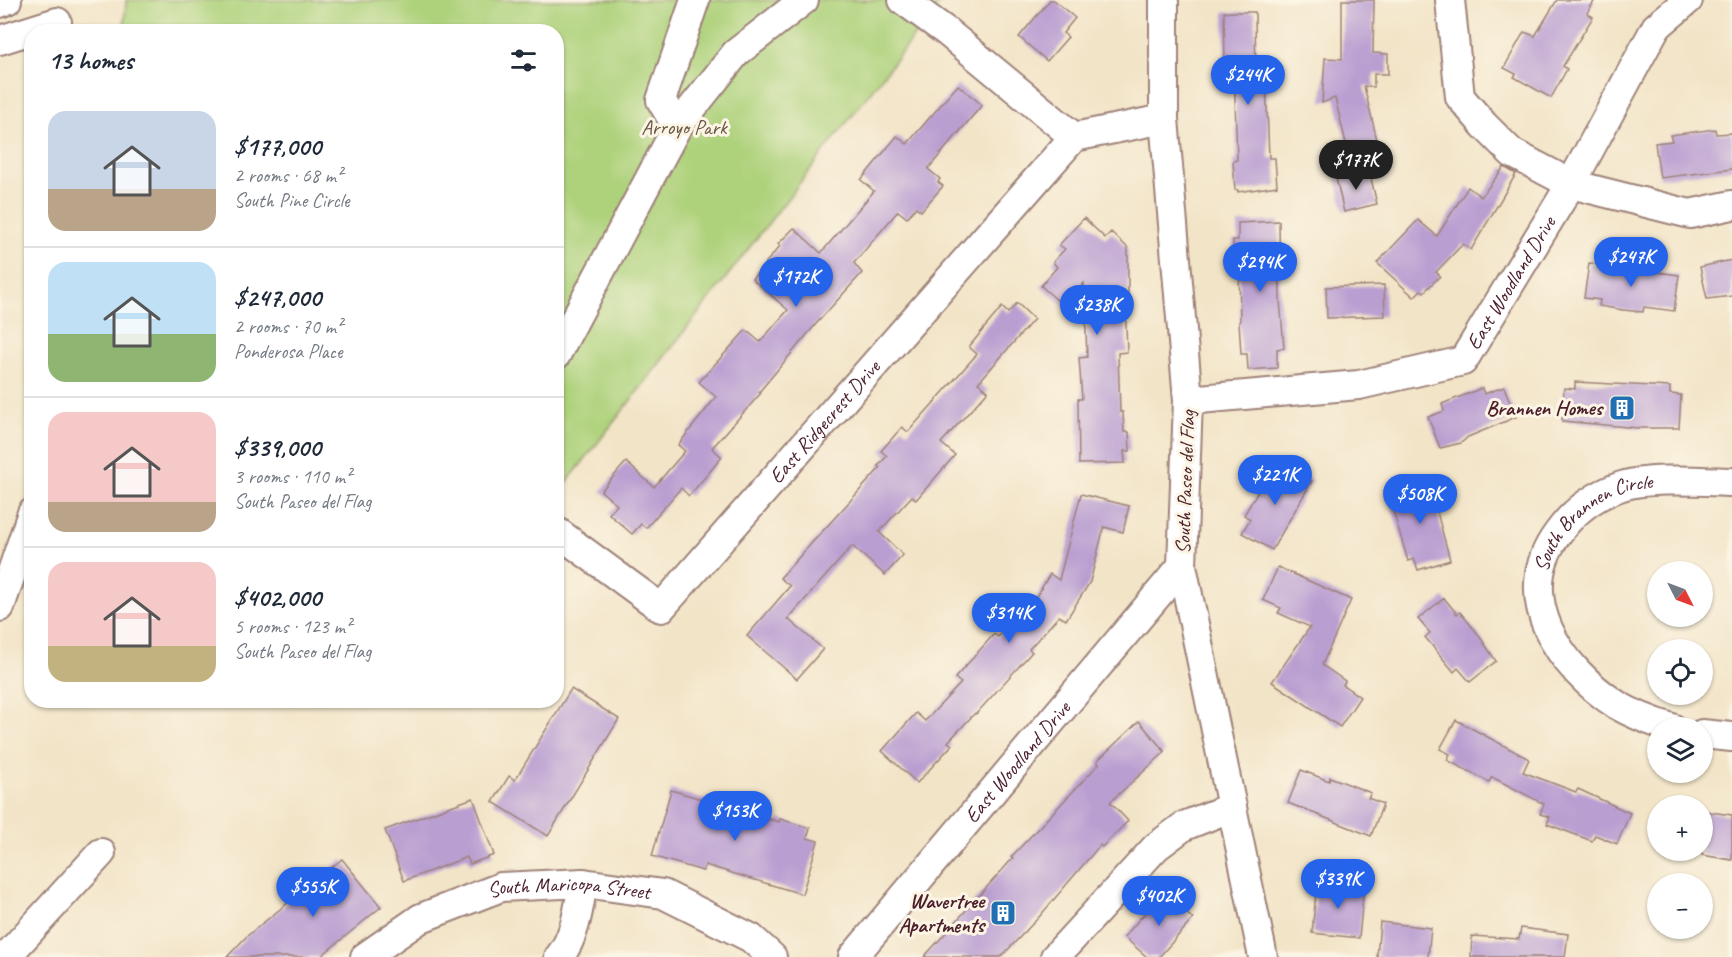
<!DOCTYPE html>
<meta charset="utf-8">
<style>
:root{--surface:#fff;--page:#f6f6f7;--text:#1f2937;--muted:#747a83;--line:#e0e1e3;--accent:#2563eb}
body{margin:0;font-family:Caveat,sans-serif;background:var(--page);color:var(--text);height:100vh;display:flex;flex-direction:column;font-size:22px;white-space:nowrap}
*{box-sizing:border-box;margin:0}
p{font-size:20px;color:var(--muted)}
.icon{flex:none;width:33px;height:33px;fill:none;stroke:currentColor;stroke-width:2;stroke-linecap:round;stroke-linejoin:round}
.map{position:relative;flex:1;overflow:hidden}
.details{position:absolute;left:24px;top:24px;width:540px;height:684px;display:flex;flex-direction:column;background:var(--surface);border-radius:24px;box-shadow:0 2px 4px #0004}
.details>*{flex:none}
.needle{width:39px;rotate:132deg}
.buttons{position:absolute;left:1647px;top:561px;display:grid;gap:12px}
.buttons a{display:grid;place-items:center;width:66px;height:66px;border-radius:50%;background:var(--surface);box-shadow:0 2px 4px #0004;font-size:30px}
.price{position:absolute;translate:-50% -51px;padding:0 14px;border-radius:21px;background:var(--accent);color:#fff;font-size:20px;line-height:39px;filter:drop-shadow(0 2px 3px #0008)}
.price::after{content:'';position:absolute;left:50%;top:36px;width:18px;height:14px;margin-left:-9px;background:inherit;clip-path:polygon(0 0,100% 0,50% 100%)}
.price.current{background:#222;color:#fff}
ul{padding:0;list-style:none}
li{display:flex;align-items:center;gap:18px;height:150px;padding:0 24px}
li+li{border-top:2px solid var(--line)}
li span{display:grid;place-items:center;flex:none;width:168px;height:120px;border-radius:18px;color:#555}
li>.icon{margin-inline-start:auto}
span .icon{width:72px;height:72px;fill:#fffc;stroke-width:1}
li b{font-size:26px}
h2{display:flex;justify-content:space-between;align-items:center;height:72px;padding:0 24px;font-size:26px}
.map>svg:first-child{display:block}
</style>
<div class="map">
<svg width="1732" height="957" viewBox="0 0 1732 957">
<rect width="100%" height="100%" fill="#fcf5e5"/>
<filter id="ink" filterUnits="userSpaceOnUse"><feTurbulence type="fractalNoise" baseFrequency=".0167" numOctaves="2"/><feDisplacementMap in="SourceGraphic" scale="12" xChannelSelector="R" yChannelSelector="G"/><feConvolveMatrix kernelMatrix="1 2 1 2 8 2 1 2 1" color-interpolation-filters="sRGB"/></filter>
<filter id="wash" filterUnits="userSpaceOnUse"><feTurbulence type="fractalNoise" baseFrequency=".008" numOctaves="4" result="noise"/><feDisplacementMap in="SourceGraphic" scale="24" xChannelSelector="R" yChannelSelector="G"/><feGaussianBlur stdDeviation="1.35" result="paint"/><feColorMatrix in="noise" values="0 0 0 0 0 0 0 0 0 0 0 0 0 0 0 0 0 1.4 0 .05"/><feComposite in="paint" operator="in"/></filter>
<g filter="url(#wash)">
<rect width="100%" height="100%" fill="#f2e4c7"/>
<path fill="#aed27b" stroke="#7c7853" stroke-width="1.5" d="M126,0H942L557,495L556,32H124Z"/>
<g id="blocks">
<g fill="#b99ed1">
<path d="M1050,0H1054L1075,18L1063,33L1068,37L1047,61L1019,37Z"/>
<path d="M1342,0H1374L1373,53L1388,54V74H1374V87L1364,86L1383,165L1353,172L1335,98L1322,103L1325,58L1342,59Z"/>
<path d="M1557,0H1595L1587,13L1593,17L1563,66L1567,69L1551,98L1514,77L1516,74L1504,68L1524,32L1535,36Z"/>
<path d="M1224,12H1255L1256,81H1266L1269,158H1275L1277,186L1238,192V190H1235L1233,161L1237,160L1234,70H1225Z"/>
<path d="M958,85L982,105L928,169L940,179L938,182L943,186L921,211L916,207L907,218L898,211L854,263L862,273L816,324L759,392L761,393L712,448L722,457L689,496L681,488L646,528L641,524L632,534L609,514L617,505L601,491L626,462L654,487L685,451L678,445L716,397L699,382L746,330L760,342L788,310L752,279L780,246L778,244L794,228L821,253L874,191L861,180L897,136L907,144Z"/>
<path d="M1715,129L1716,134L1732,133V169L1660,178L1655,143L1672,141L1670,135Z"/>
<path d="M1504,167L1516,174L1471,250L1463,244L1436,272L1440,276L1424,292L1421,290L1414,297L1377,263L1418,220L1437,236L1468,187L1481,197Z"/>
<path d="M1369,170L1377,204L1344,212L1336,178Z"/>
<path d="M1084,218L1105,238L1111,232L1128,248V298H1125L1127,352L1118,353L1120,412H1123L1124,432H1129L1130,451H1124L1125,463L1079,464L1078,399H1082L1079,358L1087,357L1084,283L1065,307L1041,286L1057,267L1053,262L1065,249L1059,245Z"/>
<path d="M1279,221L1280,300L1284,348L1277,349V368L1248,370L1247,354H1241L1239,322H1240L1239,260H1234L1233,240H1238V223Z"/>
<path d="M1732,260V296L1707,299L1700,267Z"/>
<path d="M1589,263L1679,275L1674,311L1644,307L1643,312L1623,310L1599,306L1600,300L1584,298Z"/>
<path d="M1384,285L1385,316L1327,318L1326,287Z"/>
<path d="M1017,303L1034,319L978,383L988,391L941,443L955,455L916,500L912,496L879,532L903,555L885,575L852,546L788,619L823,649L797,679L747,636L790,586L780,578L880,468L878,466L887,456L881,451L902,427L908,432L977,354L969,347L981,332L1002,307L1008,313Z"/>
<path d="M1575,382L1670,387V394L1681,395L1679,428H1638L1562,421L1564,388L1575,389Z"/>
<path d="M1504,387L1516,417L1468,437L1461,443L1440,448L1428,417L1444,411L1442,404L1482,388L1484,394Z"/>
<path d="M1281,463L1312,481L1272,550L1242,533L1250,519L1244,515L1267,476L1271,479Z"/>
<path d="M1428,479L1450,560L1418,570L1414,559L1408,561L1389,497L1396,495L1394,489Z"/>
<path d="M1081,494L1129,506L1123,532L1104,527L1090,582L1066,620L1059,616L1029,649L1032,652L976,714L975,713L948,742L952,745L917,783L882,751L916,713L925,721L961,683L955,678L994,634L998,637L1017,616L1022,620L1050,574L1059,580Z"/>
<path d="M1278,567L1351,600L1322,665L1345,681L1343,685L1360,697L1340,727L1272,682L1310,627L1278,613L1281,608L1263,600Z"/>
<path d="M1444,598L1457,614L1460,612L1478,634L1496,661L1470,682L1458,668L1454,672L1425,637L1430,633L1418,619Z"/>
<path d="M571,689L619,719L548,836L493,802L509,776L515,780Z"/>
<path d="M1456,720L1529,759L1523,772L1576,792L1578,789L1630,813L1617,844L1595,835L1592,841L1547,824L1550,817L1540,814L1544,804L1492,777L1489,782L1447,760L1450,754L1440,749Z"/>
<path d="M1139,721L1165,752L1110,802L1128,821L1102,847L1100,845L1039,917L1001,957H924L1013,858L1011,857L1099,764L1097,761Z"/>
<path d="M1301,770L1329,781L1330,777L1371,793L1368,798L1383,804L1371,836L1288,803Z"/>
<path d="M671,790L779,822L780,819L810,828L807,838L818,841L802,894L705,865L703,871L652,856Z"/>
<path d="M473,798L494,855L470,864L467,857L404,881L385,830Z"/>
<path d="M1702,811L1732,815V860L1702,855Z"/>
<path d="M342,859L381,907L320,957H227L247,936Z"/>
<path d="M1317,883L1364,887L1359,938L1312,933Z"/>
<path d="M1163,892L1193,919L1159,957H1147L1124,937Z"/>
<path d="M1380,922L1431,928L1428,957H1377Z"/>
<path d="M1521,928L1568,934L1565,957H1471L1472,936L1519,939Z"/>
</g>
</g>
</g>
<g filter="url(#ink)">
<use href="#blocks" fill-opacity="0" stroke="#9e8279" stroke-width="1.5"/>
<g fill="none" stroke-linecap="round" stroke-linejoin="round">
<g stroke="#9e8279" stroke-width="32">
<g id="minor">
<path d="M903,0L947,32L1074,137"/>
<path d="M1164,0V119L1188,400L1182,566L1263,957"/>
<path d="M1450,0L1460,97L1484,125L1512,153L1571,184L1690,214L1732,205"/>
<path d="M0,3L7,0"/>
<path d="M0,40L57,22"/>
<path d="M677,127L661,100L695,0"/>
<path d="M556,355L677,127L736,53L804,0"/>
<path id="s1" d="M1188,400L1359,385L1463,361L1571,184L1656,27L1688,0"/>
<path id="s2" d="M556,531L661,608L1074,137L1164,119"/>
<path d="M0,607L32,513"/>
<path id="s3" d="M1672,728C1653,722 1634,715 1617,705C1561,669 1510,597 1558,533C1573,512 1594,496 1619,487C1645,477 1702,481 1732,482"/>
<path d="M1702,734L1732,737"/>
<path d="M6,957L101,853"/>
<path id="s4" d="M365,957L421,918L501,887L583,883L663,894L751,938L772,957"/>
<path d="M559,957C575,938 579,907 583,883"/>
<path id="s5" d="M853,957L1182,566"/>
<path d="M1055,957L1156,847L1184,826L1232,807"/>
</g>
</g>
<use href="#minor" stroke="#fff" stroke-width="28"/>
</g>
</g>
<defs>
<g id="building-square" transform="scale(1.35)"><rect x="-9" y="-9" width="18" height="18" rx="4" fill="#1f6fb2" stroke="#fcf5e5"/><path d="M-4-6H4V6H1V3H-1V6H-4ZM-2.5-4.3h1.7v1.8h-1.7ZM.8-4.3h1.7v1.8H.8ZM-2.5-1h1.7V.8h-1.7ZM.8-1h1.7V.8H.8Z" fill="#fff"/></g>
</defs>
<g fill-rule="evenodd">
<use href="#building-square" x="1622" y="408"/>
<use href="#building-square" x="1003" y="913"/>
</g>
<g text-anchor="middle" stroke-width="6" stroke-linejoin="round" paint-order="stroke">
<g font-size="21" fill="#685543" stroke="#fcf5e5">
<text x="684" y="134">Arroyo Park</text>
</g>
<g font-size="21" fill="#4a1f2b" stroke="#fcf5e5">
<text dy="7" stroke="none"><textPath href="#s1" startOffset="370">East Woodland Drive</textPath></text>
<text dy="7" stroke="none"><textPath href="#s2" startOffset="378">East Ridgecrest Drive</textPath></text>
<text transform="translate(1185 482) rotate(-88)" y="7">South Paseo del Flag</text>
<text dy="7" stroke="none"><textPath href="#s3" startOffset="300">South Brannen Circle</textPath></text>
<text dy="7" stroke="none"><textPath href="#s5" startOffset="255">East Woodland Drive</textPath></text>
<text dy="7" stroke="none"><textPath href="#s4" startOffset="222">South Maricopa Street</textPath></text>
</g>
<g font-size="21" font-weight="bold" fill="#4a1f2b" stroke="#fcf5e5" text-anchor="end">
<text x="1602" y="415">Brannen Homes</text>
<text x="984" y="908">Wavertree<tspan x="984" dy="24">Apartments</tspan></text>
</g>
</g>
</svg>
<div class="buttons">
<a><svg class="needle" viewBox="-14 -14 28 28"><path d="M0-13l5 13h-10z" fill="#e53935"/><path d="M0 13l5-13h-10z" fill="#747a83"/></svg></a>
<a><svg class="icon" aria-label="locate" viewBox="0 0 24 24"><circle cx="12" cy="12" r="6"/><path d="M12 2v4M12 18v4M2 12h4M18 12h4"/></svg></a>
<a><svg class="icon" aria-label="layers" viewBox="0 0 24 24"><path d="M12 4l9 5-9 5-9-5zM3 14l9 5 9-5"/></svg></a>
<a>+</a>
<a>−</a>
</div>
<b class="price" style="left:1248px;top:106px">$244K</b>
<b class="price current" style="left:1356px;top:191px">$177K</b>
<b class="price" style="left:1631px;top:288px">$247K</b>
<b class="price" style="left:1260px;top:293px">$294K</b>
<b class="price" style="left:796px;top:308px">$172K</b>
<b class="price" style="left:1097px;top:336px">$238K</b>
<b class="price" style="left:1275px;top:506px">$221K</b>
<b class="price" style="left:1420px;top:525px">$508K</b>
<b class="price" style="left:1009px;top:644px">$314K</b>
<b class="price" style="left:735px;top:842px">$153K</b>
<b class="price" style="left:1338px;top:910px">$339K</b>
<b class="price" style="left:313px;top:918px">$555K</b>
<b class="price" style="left:1159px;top:927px">$402K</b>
<section class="details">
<h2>13 homes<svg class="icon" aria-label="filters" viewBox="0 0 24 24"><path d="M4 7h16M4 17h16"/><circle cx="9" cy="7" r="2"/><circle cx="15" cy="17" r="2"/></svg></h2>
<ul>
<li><span style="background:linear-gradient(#c9d6e8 65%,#b9a48a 0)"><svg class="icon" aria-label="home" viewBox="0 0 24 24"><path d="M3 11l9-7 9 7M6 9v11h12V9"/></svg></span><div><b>$177,000</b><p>2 rooms · 68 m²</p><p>South Pine Circle</p></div></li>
<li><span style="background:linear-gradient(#bfe0f5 60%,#8fb573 0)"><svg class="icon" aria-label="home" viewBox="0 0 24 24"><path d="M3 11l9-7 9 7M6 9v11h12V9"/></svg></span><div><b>$247,000</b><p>2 rooms · 70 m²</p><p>Ponderosa Place</p></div></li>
<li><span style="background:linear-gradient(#f6c9c9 75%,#b9a48a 0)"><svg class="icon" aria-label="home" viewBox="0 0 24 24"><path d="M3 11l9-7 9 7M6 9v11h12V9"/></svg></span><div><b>$339,000</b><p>3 rooms · 110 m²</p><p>South Paseo del Flag</p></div></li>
<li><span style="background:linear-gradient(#f6c9c9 70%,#c2b280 0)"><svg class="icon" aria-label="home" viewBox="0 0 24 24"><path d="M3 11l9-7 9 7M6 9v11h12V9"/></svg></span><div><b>$402,000</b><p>5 rooms · 123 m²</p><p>South Paseo del Flag</p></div></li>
</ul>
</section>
</div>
